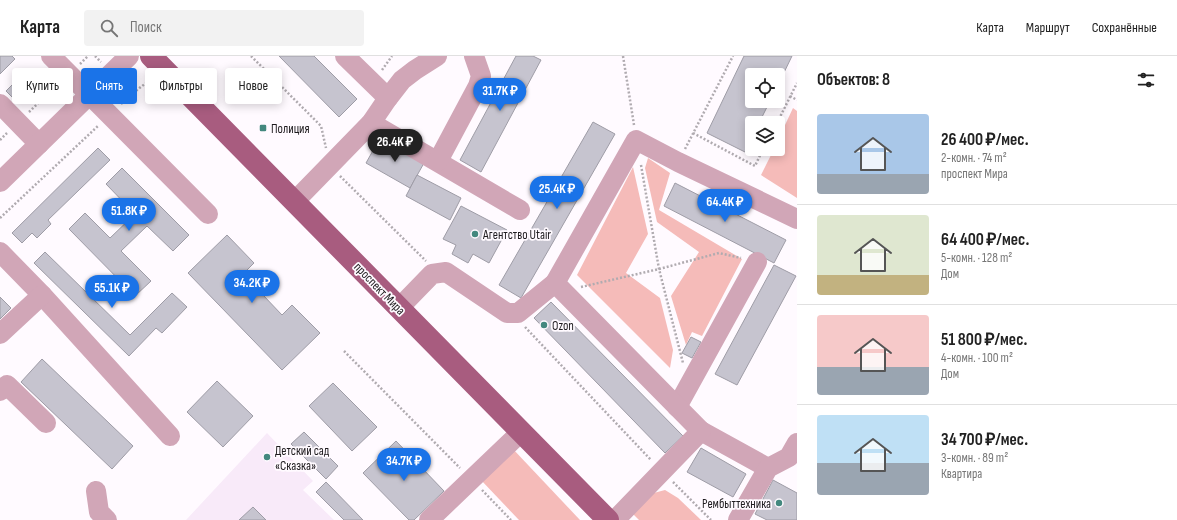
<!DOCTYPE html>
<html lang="ru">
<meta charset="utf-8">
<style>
:root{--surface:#fff;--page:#f2f2f2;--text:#222;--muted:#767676;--line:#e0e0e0;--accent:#1a73e8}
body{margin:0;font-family:"Sofia Sans Condensed",sans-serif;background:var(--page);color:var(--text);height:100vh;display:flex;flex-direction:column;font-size:15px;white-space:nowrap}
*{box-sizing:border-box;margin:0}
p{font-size:13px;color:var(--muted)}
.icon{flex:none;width:22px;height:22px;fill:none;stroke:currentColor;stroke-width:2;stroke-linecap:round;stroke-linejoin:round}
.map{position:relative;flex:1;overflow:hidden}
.drawer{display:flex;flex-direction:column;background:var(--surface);width:380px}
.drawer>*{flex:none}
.top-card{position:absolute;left:12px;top:12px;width:380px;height:36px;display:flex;gap:8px}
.controls{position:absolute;left:745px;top:12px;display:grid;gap:8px}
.controls a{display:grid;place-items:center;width:40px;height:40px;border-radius:4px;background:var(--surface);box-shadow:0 2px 10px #0003;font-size:20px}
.price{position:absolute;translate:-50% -34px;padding:0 9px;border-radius:14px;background:var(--accent);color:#fff;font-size:13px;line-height:26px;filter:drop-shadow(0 1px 2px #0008)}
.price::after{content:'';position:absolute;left:50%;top:24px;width:12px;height:9px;margin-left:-6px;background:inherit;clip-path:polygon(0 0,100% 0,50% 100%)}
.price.active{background:#222;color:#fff}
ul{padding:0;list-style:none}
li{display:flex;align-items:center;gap:12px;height:100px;padding:0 20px}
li+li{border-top:1px solid var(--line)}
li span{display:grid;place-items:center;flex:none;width:112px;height:80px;border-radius:4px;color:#555}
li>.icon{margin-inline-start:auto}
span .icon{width:48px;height:48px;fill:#fffc;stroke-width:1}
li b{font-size:17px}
h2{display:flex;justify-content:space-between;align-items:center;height:48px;padding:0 20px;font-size:17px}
.tag{padding:0 14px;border-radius:4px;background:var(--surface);box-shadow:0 2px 10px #0003;font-size:14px;line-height:36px}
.tag.active{background:var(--accent);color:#fff}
header{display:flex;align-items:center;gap:24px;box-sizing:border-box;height:56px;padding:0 20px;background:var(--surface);border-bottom:1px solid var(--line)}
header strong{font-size:19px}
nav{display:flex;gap:22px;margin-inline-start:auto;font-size:14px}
.search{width:280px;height:36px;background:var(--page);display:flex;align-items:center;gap:10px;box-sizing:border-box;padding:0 14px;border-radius:4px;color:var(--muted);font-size:15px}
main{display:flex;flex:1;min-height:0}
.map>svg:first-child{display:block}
</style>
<header>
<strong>Карта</strong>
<div class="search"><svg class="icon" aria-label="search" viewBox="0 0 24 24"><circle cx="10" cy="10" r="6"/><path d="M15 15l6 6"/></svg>Поиск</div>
<nav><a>Карта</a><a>Маршрут</a><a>Сохранённые</a></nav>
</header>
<main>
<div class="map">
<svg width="797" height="464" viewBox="0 0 797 464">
<rect width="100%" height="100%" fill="#fffaff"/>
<path fill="#f8eaf9" d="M267,377L313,425L303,434L334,464H186Z"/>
<g fill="#f5bbb9">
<path d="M793,52L797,55V142L761,119L774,93H778V84Z"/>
<path d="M648,102L670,117L659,154L742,203L702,280L692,276L686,289L671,240L699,196L657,166L645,112Z"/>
<path d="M633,111L648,178L626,217L660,242L673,294L670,312L577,219Z"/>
<path d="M512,392L580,464H519L480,423Z"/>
<path d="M665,434L678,442L701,464H639L633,458L650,438Z"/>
</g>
<g fill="#c6c4cf" stroke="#9e9ca6">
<path d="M0,0H12L15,3L0,18Z"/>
<path d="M279,0H314L357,43L339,61Z"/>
<path d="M516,0H533L541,4L481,116L460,104Z"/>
<path d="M744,0H792L778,29V19H752V45H770L759,67H752V82L745,96L707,77Z"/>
<path d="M13,28L24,37L16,45L6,35Z"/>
<path d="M593,66L615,78L521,242L499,229Z"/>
<path d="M380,82L424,107L410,132L366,107Z"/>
<path d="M98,92L110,104L48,164L51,168L37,182L32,177L22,187L12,177Z"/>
<path d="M122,112L189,179L173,195L147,170L121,195L151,225L135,240L69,173L85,157L110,182L135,158L106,128Z"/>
<path d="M417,119L461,142L450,164L406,140Z"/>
<path d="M675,127L786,184L774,207L664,150Z"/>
<path d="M461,150L507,174L489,207L473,198L468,207L452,198L456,189L443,183Z"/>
<path d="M227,179L254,207L243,218L282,259L292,249L320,277L282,314L188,217Z"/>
<path d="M45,196L130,279L172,237L187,251L162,277L156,272L129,300L34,207Z"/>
<path d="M774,209L796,220L737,329L715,318Z"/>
<path d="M0,241L11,252L0,263Z"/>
<path d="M551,246L683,380L665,397L534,262Z"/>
<path d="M691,281L701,286L692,302L682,297Z"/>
<path d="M42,303L133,390L112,413L21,326Z"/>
<path d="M217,325L253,360L223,391L187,356Z"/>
<path d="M333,327L377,371L352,395L309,350Z"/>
<path d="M304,376L338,410L326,423L291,388Z"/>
<path d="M396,385L444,435L414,464H409L363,417Z"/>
<path d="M701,392L746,418L733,441L687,416Z"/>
<path d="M773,424L797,437V464H767L755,458Z"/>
<path d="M326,426L363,464H344L316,436Z"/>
<path d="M253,451L266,464H239Z"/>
</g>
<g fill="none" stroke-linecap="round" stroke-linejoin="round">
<g stroke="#b0abb0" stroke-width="2.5" stroke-dasharray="2 2" stroke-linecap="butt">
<path d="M95,0L101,6"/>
<path d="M251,0L321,70L326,92"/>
<path d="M623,0L634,69"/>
<path d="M80,8L88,0"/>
<path d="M382,14L392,0"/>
<path d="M122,28L132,38"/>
<path d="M790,40L797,44"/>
<path d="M121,48L132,38L151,23"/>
<path d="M29,56L57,29"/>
<path d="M777,67L797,27"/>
<path d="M693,77L755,110L763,93"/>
<path d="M0,84L7,77"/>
<path d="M685,93L733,0"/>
<path d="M641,109L659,213L683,307"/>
<path d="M340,120L426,205"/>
<path d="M0,162L98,70"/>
<path d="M581,231L659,213L719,197L741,202"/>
<path d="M525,271L651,404"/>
<path d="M344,295L460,412"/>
<path d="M673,426L711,464"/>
<path d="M482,434L511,464"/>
</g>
<g stroke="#d1a6b7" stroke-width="20">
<path d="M51,0L208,158"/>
<path d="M388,42L402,24L415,14L437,0"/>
<path d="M0,48L39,88"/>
<path d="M371,67L520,154"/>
<path d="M438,105L478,30L481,20L474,0"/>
<path d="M0,126L129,0"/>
<path d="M295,145L371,67L388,42L345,0"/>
<path d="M0,196L42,239L170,380"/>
<path d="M399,252L432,218L446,216L507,257H518L555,227"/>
<path d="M0,278L42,239"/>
<path d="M0,335L7,329L46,367"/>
<path d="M677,351L757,206"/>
<path d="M701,375L768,412"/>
<path d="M96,435L99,456L107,464"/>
<path d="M429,464L521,376"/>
<path d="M615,464L701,375L555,227L636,84L678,106L797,163"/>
<path d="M738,464L768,412L789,401L797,387"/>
</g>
<path stroke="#a85c7f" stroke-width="22" d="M151,0L608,464"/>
</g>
<g fill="#43887e" stroke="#fffaff" stroke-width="1.5">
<rect x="259" y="68" width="8" height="8" rx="2"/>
<circle cx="475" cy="178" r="4"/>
<circle cx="544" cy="269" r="4"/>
<circle cx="267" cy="401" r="4"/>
<circle cx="779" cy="447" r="4"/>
</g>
<g text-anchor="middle" stroke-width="3.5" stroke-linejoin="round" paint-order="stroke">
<g font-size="13" fill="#1e1b1e" stroke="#fffaff" text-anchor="start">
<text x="271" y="77">Полиция</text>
<text x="483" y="183">Агентство Utair</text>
<text x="552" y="274">Ozon</text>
<text x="275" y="399">Детский сад<tspan x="275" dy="15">«Сказка»</tspan></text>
<text x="771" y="452" text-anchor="end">Рембыттехника</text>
</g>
<g font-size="13" fill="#1e1b1e" stroke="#fffaff">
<text transform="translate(380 232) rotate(46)" y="5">проспект Мира</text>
</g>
</g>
</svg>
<div class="controls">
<a><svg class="icon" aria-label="locate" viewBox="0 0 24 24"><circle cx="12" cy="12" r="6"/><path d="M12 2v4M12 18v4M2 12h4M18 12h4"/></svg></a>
<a><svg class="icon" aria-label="layers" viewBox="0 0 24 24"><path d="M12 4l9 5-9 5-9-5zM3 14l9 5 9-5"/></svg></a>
</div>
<b class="price" style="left:500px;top:56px">31.7K ₽</b>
<b class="price active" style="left:395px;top:107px">26.4K ₽</b>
<b class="price" style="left:557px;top:154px">25.4K ₽</b>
<b class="price" style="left:725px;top:167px">64.4K ₽</b>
<b class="price" style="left:129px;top:176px">51.8K ₽</b>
<b class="price" style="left:252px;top:248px">34.2K ₽</b>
<b class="price" style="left:112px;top:253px">55.1K ₽</b>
<b class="price" style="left:404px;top:426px">34.7K ₽</b>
<div class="top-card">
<a class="tag">Купить</a>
<a class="tag active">Снять</a>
<a class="tag">Фильтры</a>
<a class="tag">Новое</a>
</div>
</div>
<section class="drawer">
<h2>Объектов: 8<svg class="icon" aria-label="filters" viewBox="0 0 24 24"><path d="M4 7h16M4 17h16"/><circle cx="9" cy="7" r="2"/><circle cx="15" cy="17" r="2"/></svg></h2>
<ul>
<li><span style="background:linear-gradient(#a9c7e8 75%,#9aa5b1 0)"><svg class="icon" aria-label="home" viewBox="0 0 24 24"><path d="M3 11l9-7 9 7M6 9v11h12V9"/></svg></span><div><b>26 400 ₽/мес.</b><p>2-комн. · 74 m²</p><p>проспект Мира</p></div></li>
<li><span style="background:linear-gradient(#dfe7d0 75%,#c2b280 0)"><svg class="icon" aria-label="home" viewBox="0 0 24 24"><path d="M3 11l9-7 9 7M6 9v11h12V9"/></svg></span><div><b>64 400 ₽/мес.</b><p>5-комн. · 128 m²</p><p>Дом</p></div></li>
<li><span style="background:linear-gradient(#f6c9c9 65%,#9aa5b1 0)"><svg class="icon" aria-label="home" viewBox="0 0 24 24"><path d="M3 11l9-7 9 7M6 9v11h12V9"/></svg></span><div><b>51 800 ₽/мес.</b><p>4-комн. · 100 m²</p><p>Дом</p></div></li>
<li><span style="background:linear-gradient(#bfe0f5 60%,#9aa5b1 0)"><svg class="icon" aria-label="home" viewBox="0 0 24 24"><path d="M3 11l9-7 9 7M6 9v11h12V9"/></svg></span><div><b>34 700 ₽/мес.</b><p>3-комн. · 89 m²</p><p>Квартира</p></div></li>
</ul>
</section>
</main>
